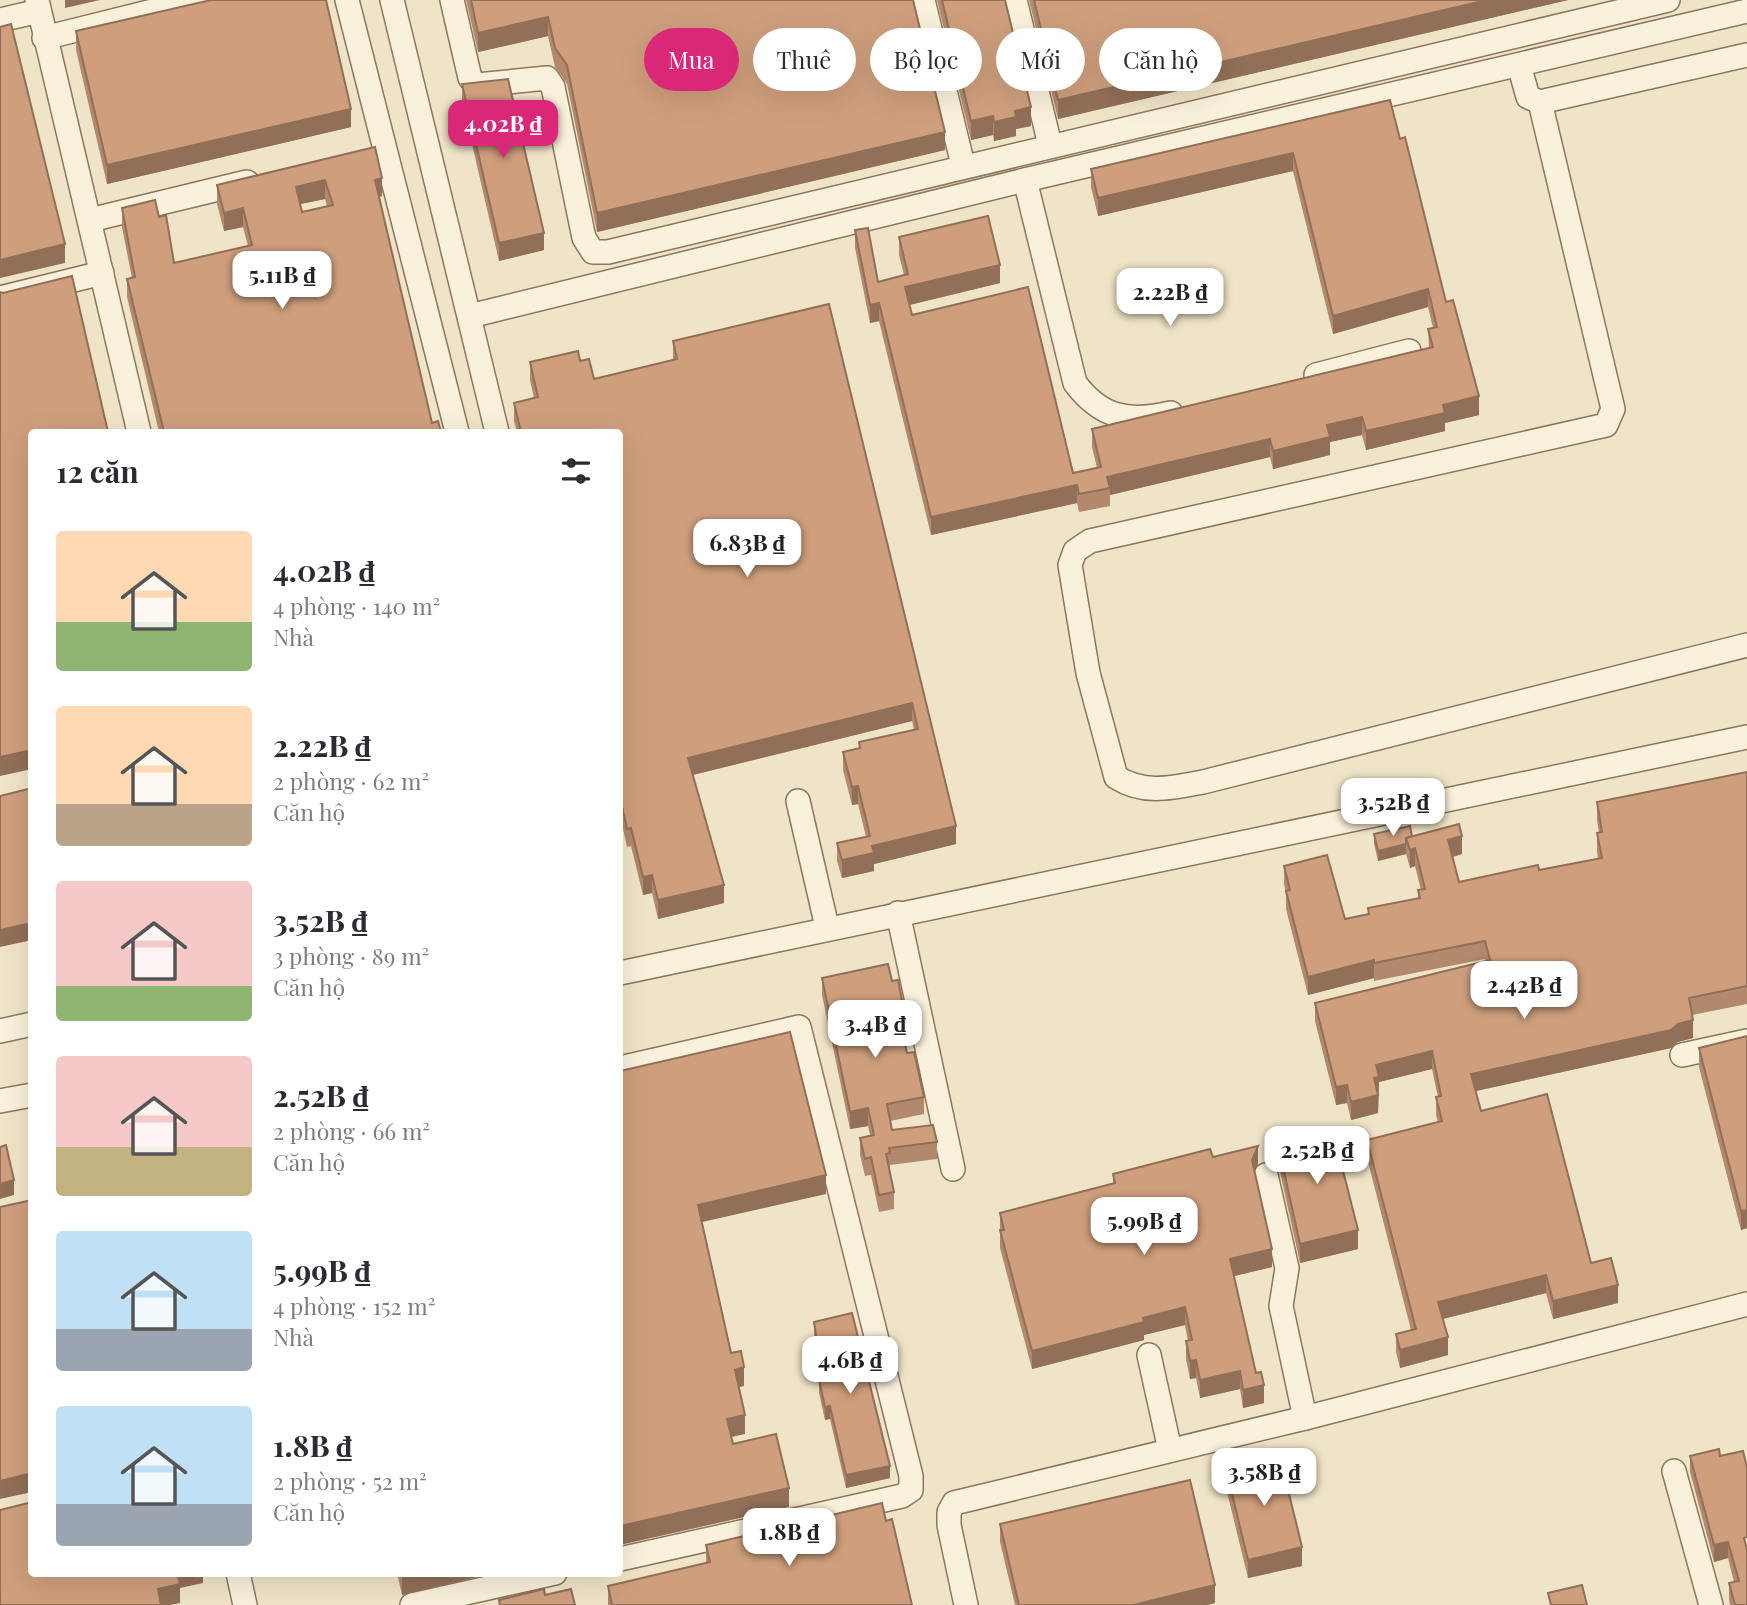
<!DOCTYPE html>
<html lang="vi">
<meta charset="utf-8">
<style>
:root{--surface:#fff;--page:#f7f7f7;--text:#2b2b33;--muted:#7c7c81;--accent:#db2777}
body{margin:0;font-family:"Playfair Display",serif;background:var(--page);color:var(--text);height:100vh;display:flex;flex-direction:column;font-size:26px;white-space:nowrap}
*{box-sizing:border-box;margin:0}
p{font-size:23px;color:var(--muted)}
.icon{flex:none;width:38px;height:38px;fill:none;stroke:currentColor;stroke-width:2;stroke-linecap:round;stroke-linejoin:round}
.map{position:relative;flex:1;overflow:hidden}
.sheet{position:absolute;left:28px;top:429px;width:595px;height:1148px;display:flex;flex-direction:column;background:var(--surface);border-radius:7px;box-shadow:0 7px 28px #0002}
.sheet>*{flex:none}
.guide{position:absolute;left:644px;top:28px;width:665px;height:63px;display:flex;gap:14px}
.price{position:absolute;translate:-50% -60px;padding:0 16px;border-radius:14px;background:#fff;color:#222;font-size:23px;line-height:46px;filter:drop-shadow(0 2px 4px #0008)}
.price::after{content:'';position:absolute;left:50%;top:42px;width:21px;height:16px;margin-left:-10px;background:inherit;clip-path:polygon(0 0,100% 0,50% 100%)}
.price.on{background:var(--accent);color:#fff}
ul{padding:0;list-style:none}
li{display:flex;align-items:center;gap:21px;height:175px;padding:0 28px}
li span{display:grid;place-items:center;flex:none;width:196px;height:140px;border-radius:7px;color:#555}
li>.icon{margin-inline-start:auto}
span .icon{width:84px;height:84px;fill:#fffc;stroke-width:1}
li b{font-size:30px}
h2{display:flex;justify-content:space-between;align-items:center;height:84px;padding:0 28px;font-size:30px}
.chip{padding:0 24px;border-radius:32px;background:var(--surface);box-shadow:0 7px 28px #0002;font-size:24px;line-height:63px}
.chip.on{background:var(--accent);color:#fff}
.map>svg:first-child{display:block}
</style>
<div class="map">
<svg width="1747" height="1605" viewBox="0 0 1747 1605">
<rect width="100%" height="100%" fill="#f0e4c8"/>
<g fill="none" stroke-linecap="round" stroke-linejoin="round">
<g stroke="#8d765c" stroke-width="26">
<g id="minor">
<path d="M37,0L139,432"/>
<path d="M347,0L457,432"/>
<path d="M392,0L497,432"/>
<path d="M452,0L470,78L477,85L547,78L553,87L584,238L593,252H608L1668,0"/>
<path d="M923,0L963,165"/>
<path d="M1015,0L1050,145"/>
<path d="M0,20L39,11"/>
<path d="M44,38L197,0"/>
<path d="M1519,65L1528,97L1540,102L1747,55"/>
<path d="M1540,102L1613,409L1606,425L1090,541L1075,551L1070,565L1088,673L1116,777C1144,795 1172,788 1203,782L1747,645"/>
<path d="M1025,180L1075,383C1101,418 1129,423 1171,413"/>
<path d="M90,220L247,182"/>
<path d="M0,298L102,273"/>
<path d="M470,316L1025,180L1747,11"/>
<path d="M1316,375L1409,351"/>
<path d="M798,801L827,927"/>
<path d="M898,913L953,1169"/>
<path d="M620,973L1747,737"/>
<path d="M0,1031L32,1024"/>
<path d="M1682,1055L1747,1041"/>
<path d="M620,1068L799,1027L911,1476V1490L902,1496L620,1559"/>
<path d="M0,1101L32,1095"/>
<path d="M1266,1175L1287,1268L1281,1306L1305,1418"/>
<path d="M1149,1355L1170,1450"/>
<path d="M1674,1471L1711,1605"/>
<path d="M238,1573L245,1605"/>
<path d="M412,1605L555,1573"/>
<path d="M966,1605L949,1525V1512L954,1503L1305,1418L1747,1304"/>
</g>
</g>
<use href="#minor" stroke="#faf1dc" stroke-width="23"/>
</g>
<g fill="#b2896c" fill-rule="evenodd">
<path d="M466,0H913L945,150L597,232L567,84L555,67L548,36L478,52Z"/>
<path d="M937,0H1005L1031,126L1016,129V136L994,141L993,135L971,140Z"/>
<path d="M1029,0H1568L1058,119Z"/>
<path d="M76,31L351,127L107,184L76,50Z"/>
<path d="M462,84L544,250L499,261L462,101Z"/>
<path d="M1400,139L1479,415L1445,423V431L1366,450L1362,435L1330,442V455L1273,469L1270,457L1110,495V506L1079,512L1077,503L931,535L879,321L870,323L855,248V230L878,282L904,275L899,255V237L1000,283L909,305L912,315L1073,473L1097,468L1092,447V429L1429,348L1428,329L1433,328L1428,307L1333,334L1293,171L1098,216L1091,187V169Z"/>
<path d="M375,147L382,196L379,197L432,423L441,432H159L127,297V279L132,278L122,227V208L159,217L174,263L248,246L243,227L224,231L217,204V185ZM325,199L327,206L302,212L300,204Z"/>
<path d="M829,304L956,844L874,864V871L842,878L837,861V843L866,837L858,804L852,805L843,770V752L859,748V742L914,730L912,721L693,775L724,903L658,919L652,893L643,895L631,846L627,847L620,815V432H517L514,421V403L534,398L530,380V362L580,361L594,379L673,360V341Z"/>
<path d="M1747,772V1004L1692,1015L1693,1038L1678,1042L1671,1048L1476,1091L1481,1111L1618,1303L1553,1319L1546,1293L1443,1319L1448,1355L1400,1368L1396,1352V1334L1411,1330L1367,1158V1140L1438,1122L1436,1115V1097H1438L1432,1069L1379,1082L1378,1113L1351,1120L1347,1103L1336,1105L1315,1021V1003L1486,961L1485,959L1374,981V978L1308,995L1286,909V894L1284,884V866L1345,919L1368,914V908L1418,898V890H1421L1415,866L1410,868L1406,854L1378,861L1374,844V834L1412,836L1462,854L1453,857L1459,882L1539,870L1598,859L1597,851V833H1599L1597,820V802Z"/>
<path d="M822,978L892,981L905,1032L902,1033L907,1053L924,1097V1114L890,1121L892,1130L937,1142V1159L890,1165V1171L894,1192V1209L879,1212L871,1175L865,1176L860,1155V1138L870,1135L868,1126L850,1129L822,995Z"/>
<path d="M1747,1036V1228L1741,1230L1699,1067V1048Z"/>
<path d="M1332,1127L1358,1249L1300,1263L1280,1172L1276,1165L1268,1161V1143Z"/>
<path d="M1213,1157L1258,1164L1255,1171L1272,1267L1234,1276L1256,1373L1264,1403L1243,1408L1240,1389L1200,1398L1196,1378L1190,1379L1186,1359V1341H1188L1185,1325L1144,1335V1340L1032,1369L1000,1248V1213L1113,1184V1174Z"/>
<path d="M814,1322L890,1478L846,1488L830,1419L825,1420L819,1393V1380H821L814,1335Z"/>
<path d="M1690,1456H1720L1747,1605H1730L1729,1600V1583L1734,1582L1728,1558L1714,1562L1690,1472Z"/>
<path d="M1226,1469L1302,1566L1248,1578L1226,1488Z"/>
<path d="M886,1521L912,1605H608V1586L706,1563V1545Z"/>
<path d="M1000,1524L1215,1603L1207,1605H1015L1000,1542Z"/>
<path d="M397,1573H493L402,1595Z"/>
</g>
<g fill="#916f58">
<path d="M65,0H100L65,8Z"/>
<path d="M1487,0H1568L1058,119V100Z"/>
<path d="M548,17V36L478,52V33Z"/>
<path d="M1031,107V126L1016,129V136L994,141V122L1015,111Z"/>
<path d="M351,109V127L107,184V165Z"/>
<path d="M993,116V135L971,140V121Z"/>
<path d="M945,132V150L597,232V213Z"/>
<path d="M1293,153V171L1098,216V198Z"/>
<path d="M382,178V196L375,198V180Z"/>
<path d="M325,180V199L296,205V187Z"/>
<path d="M243,208V227L224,231V213Z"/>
<path d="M544,233V250L499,261V243Z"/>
<path d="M65,244V263L0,278V260Z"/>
<path d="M1000,265V283L905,306V287Z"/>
<path d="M1428,289V307L1333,334V316Z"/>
<path d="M879,303V321L870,323V305Z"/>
<path d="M1479,396V415L1445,423V431L1366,450V431L1443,405Z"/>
<path d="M1362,417V435L1330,442V455L1273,469V451L1327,425Z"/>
<path d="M1270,439V457L1110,495V488L1107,477Z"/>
<path d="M1077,485V503L931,535V517Z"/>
<path d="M912,703V721L688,776V758Z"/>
<path d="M32,750V769L0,776V757Z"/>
<path d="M858,786V804L852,805V787Z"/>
<path d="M956,826V844L874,864V871L842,878V860L872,846Z"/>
<path d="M1462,836V854L1448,858V840Z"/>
<path d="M1406,844V854L1378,861V851Z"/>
<path d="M1415,848V866L1410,868V850Z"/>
<path d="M652,875V893L643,895V877Z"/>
<path d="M724,885V903L658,919V900Z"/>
<path d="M32,923V940L0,947V930Z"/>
<path d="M1374,960V978L1308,995V977Z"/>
<path d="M905,1015V1032L899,1034V1016Z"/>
<path d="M1693,1020V1038L1678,1042L1671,1048L1471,1092V1074Z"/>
<path d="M1432,1051V1069L1379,1082L1378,1113L1351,1120V1102L1374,1078L1376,1065Z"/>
<path d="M1347,1085V1103L1336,1105V1087Z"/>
<path d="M868,1108V1126L850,1129V1112Z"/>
<path d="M1258,1146V1164L1252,1178V1160Z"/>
<path d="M826,1175V1194L698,1223V1205Z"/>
<path d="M14,1180V1195L0,1199V1184Z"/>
<path d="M1747,1210V1228L1741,1230V1211Z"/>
<path d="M1358,1230V1249L1300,1263V1244Z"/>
<path d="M1272,1249V1267L1230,1277V1259Z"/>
<path d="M1546,1275V1293L1438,1320V1302Z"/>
<path d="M1618,1285V1303L1553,1319V1301Z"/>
<path d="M1185,1307V1325L1144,1335V1340L1032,1369V1351L1143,1318Z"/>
<path d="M1448,1337V1355L1400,1368V1350Z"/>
<path d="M1196,1360V1378L1190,1379V1361Z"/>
<path d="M744,1367V1386L735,1388V1370Z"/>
<path d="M1240,1371V1389L1200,1398V1380Z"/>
<path d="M1264,1385V1403L1243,1408V1390Z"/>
<path d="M830,1406V1419L825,1420V1407Z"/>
<path d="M745,1415V1434L727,1438V1419Z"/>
<path d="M890,1466V1478L846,1488V1475Z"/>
<path d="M32,1473V1492L0,1499V1481Z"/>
<path d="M789,1488V1507L620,1545V1526Z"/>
<path d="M1728,1542V1558L1714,1562V1545Z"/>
<path d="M1302,1547V1566L1248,1578V1560Z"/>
<path d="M177,1573H203V1583L180,1588V1603L170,1605H158V1589Z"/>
<path d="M415,1573H493L402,1595V1576Z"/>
<path d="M1215,1585V1603L1207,1605H1133Z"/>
</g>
<g fill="#cf9f7d" stroke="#916f58" stroke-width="2" fill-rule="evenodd">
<path d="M211,0H326L351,109L107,165L76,31Z"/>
<path d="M471,0H913L945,132L597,213L567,65L555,48L548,17L478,33Z"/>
<path d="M942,0H1005L1031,107L1015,111L1016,117L994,122L993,116L971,121Z"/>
<path d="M1034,0H1487L1058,100Z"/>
<path d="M11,24L65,244L0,260V27Z"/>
<path d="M508,79L544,233L499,243L462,84Z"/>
<path d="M1390,100L1400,139L1405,137L1446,302L1453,300L1479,396L1443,405L1445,413L1366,431L1362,417L1327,425L1330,437L1273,451L1270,439L1107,477L1110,488L1079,494L1077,485L931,517L879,303L870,305L855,230L868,228L878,282L908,274L899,237L988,216L1000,265L905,287L912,315L1028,287L1073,473L1101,467L1092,429L1433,347L1428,329L1437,327L1428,289L1333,316L1293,153L1098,198L1091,169Z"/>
<path d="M375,147L382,178L375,180L432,423L438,421L441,432H164L127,279L135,277L122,208L155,200L159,217L166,215L174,263L252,245L243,208L224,213L217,185ZM325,180L333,205L302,212L296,187Z"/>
<path d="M72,276L108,432H32V750L0,757V292L3,293Z"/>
<path d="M829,304L956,826L872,846L874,853L842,860L837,843L870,836L858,786L852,787L843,752L860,748L859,742L918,729L912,703L688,758L724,885L658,900L652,875L643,877L631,828L627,829L620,797V432H521L514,403L538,397L530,362L578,351L580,361L589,359L594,379L677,359L673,341Z"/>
<path d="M1747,772V986L1689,998L1693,1020L1678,1024L1671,1030L1471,1074L1481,1111L1547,1094L1591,1263L1611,1258L1618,1285L1553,1301L1546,1275L1438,1302L1448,1337L1400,1350L1396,1334L1416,1329L1367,1140L1442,1121L1436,1097L1441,1096L1432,1051L1376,1065L1379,1077L1374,1078L1378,1095L1351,1102L1347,1085L1336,1087L1315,1003L1490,960L1485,941L1374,963V960L1308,977L1286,891L1290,890L1284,866L1327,855L1345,919L1369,914L1368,908L1420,898L1418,890L1425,889L1415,848L1410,850L1406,838L1459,824L1462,836L1448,840L1459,882L1538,865L1539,870L1602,858L1597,833L1602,832L1597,802Z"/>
<path d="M32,788V923L0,930V796Z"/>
<path d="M1410,826L1412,836L1406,838V844L1378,851L1374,834Z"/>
<path d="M888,964L892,981L898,980L905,1015L899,1016L907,1053L914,1052L924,1097L887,1104L892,1130L933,1125L937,1142L889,1148L890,1153L886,1154L894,1192L879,1195L871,1157L865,1159L860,1138L874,1135L868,1108L850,1112L822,978Z"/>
<path d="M790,1032L826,1175L698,1205L731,1353L741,1351L744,1367L735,1370L745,1415L727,1419L733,1444L776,1434L789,1488L620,1526V1071Z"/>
<path d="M1747,1036V1210L1741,1211L1699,1048Z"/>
<path d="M1332,1127L1358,1230L1300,1244L1280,1153L1276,1146L1268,1143Z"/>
<path d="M6,1145L14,1180L0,1184V1147Z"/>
<path d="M1258,1146L1252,1160L1272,1249L1230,1259L1256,1373L1261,1372L1264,1385L1243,1390L1240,1371L1200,1380L1196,1360L1190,1361L1186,1341L1192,1340L1185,1307L1143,1318L1144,1322L1032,1351L1000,1230H1004L1000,1213L1115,1183L1113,1174L1210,1149L1213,1157Z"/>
<path d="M32,1200V1473L0,1481V1207Z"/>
<path d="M852,1313L890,1466L846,1475L830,1406L825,1407L819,1380L823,1379L814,1322Z"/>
<path d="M1719,1449L1720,1456L1743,1451L1747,1467V1537L1744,1538L1747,1550V1605H1735L1729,1583L1739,1581L1728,1542L1714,1545L1690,1456Z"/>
<path d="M1280,1457L1302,1547L1248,1560L1226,1469Z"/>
<path d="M1190,1480L1215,1585L1133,1605H1019L1000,1524Z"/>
<path d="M32,1502V1573H177L180,1584L158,1589L161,1605H0V1510Z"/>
<path d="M882,1503L886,1521L892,1519L912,1605H612L608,1586L710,1562L706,1545Z"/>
<path d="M402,1573H415L402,1576Z"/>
<path d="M1582,1585L1587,1605H1551L1548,1593Z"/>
<path d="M544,1589L545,1595L571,1589L575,1605H500L499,1600Z"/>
</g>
</svg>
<b class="price on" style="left:503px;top:160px">4.02B ₫</b>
<b class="price" style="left:282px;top:311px">5.11B ₫</b>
<b class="price" style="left:1170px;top:328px">2.22B ₫</b>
<b class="price" style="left:747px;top:579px">6.83B ₫</b>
<b class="price" style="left:1393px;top:838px">3.52B ₫</b>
<b class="price" style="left:1524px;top:1021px">2.42B ₫</b>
<b class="price" style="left:875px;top:1060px">3.4B ₫</b>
<b class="price" style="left:1317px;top:1186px">2.52B ₫</b>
<b class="price" style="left:1144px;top:1257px">5.99B ₫</b>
<b class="price" style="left:850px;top:1396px">4.6B ₫</b>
<b class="price" style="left:1264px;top:1508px">3.58B ₫</b>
<b class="price" style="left:789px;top:1568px">1.8B ₫</b>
<div class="guide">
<a class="chip on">Mua</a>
<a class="chip">Thuê</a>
<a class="chip">Bộ lọc</a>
<a class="chip">Mới</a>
<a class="chip">Căn hộ</a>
</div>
<section class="sheet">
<h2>12 căn<svg class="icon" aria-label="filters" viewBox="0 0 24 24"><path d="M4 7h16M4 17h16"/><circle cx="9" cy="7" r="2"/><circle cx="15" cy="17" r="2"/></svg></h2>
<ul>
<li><span style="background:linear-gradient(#ffd9b3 65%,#8fb573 0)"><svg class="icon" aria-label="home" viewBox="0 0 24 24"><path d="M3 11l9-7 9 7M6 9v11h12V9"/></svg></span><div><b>4.02B ₫</b><p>4 phòng · 140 m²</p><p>Nhà</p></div></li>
<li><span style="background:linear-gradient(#ffd9b3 70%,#b9a48a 0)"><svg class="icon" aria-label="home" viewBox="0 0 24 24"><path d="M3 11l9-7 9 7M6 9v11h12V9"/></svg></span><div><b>2.22B ₫</b><p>2 phòng · 62 m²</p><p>Căn hộ</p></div></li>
<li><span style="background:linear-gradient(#f6c9c9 75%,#8fb573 0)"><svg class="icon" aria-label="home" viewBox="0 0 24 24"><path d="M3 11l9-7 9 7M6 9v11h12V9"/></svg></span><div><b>3.52B ₫</b><p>3 phòng · 89 m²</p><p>Căn hộ</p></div></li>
<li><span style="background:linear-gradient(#f6c9c9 65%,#c2b280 0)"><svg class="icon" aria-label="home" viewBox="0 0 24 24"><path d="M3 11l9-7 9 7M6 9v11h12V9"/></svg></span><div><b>2.52B ₫</b><p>2 phòng · 66 m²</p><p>Căn hộ</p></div></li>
<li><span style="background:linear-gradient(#bfe0f5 70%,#9aa5b1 0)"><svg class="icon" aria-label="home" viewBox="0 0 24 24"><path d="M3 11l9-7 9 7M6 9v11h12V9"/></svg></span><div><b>5.99B ₫</b><p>4 phòng · 152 m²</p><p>Nhà</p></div></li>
<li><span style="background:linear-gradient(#bfe0f5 70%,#9aa5b1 0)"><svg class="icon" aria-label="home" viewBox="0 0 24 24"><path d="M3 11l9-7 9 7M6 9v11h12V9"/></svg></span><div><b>1.8B ₫</b><p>2 phòng · 52 m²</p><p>Căn hộ</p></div></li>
</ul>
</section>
</div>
